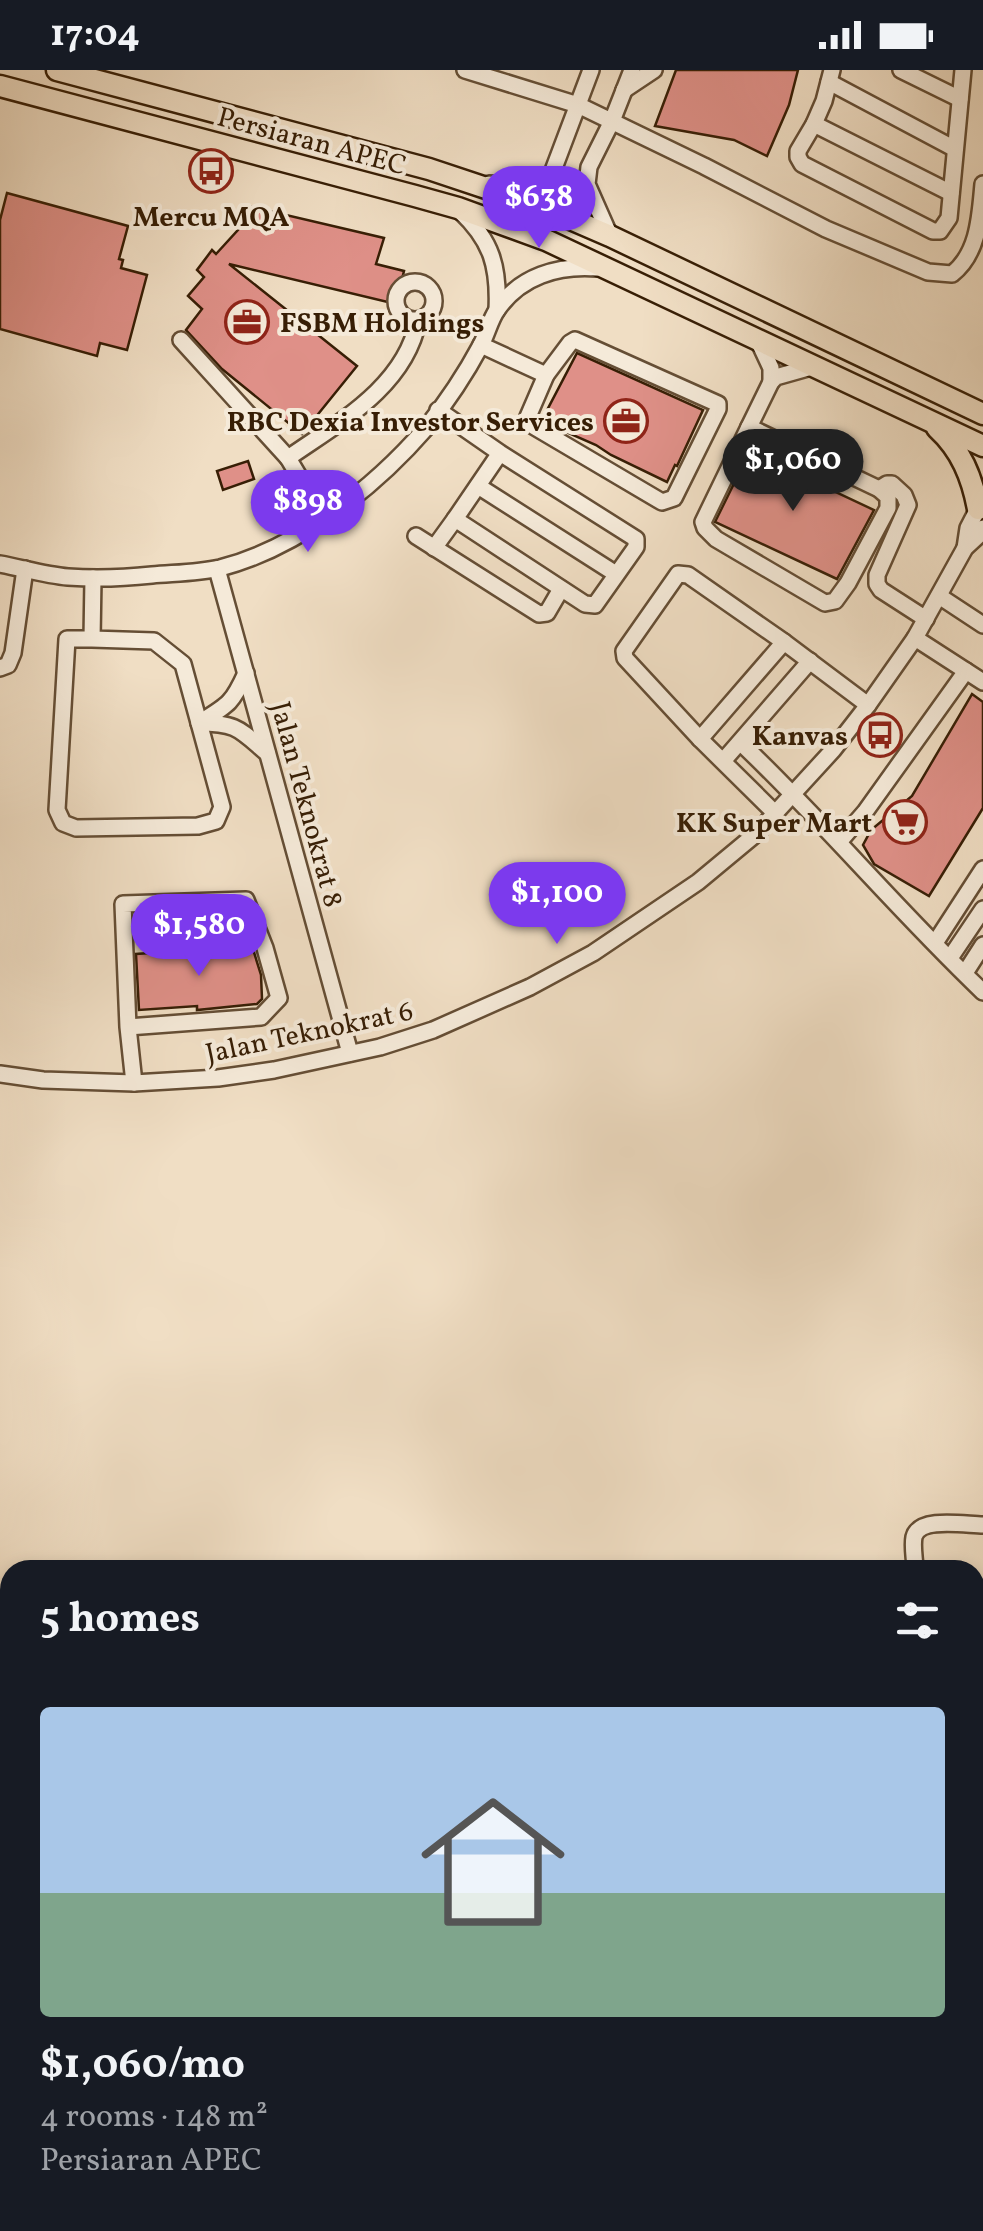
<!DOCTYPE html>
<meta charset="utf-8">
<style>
:root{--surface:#171b24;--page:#20242c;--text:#f1f3f6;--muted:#9ea1a6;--line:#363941;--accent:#7c3aed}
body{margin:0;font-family:Vollkorn,serif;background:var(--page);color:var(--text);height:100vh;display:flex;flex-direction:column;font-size:38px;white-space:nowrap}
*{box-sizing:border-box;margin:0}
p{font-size:32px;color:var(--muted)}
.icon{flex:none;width:55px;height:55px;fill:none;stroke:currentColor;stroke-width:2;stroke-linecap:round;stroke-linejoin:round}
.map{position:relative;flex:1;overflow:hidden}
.side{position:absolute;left:0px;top:1490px;width:985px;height:672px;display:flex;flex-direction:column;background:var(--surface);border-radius:30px 30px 0 0;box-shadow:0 5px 15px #0003}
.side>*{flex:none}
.price{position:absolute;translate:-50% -85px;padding:0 22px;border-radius:35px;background:var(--accent);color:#fff;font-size:32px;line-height:65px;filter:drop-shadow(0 2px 5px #0008)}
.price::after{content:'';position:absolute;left:50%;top:60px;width:30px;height:22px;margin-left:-15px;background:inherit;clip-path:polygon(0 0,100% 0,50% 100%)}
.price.current{background:#222;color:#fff}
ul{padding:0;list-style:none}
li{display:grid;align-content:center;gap:20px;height:530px;padding:0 40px}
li+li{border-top:2px solid var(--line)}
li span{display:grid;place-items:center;height:310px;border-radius:10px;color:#555}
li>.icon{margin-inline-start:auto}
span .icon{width:180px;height:180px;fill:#fffc;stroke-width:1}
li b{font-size:42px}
h2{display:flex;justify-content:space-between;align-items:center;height:120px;padding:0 40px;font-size:42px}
.status{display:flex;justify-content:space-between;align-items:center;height:70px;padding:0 50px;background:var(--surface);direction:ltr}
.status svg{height:28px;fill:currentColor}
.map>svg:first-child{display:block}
</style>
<div class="status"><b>17:04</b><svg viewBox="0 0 49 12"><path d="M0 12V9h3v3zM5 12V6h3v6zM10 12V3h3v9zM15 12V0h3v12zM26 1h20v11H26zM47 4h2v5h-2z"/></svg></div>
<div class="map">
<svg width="983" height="2161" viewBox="0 0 983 2161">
<rect width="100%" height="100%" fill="#f0dec4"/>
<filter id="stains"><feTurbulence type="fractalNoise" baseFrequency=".002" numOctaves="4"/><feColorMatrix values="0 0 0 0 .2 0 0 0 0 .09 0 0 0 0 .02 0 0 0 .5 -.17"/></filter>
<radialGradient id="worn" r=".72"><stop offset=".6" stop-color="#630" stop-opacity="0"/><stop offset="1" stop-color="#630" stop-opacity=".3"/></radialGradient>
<path fill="#b7c296" stroke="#77704e" stroke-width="2.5" d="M0,1644L10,1648V1968L0,1972Z"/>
<g fill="#df9088" stroke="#371e05" stroke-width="2.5">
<path d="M676,0H798L789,35L767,86L734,70L655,56Z"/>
<path d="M7,123L128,156L119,189L123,190L121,198L147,205L127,280L100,273L97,286L0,259V150Z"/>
<path d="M252,137L384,168L376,194L404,201L396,234L229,194L357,296L302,364L222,299L186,260L202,239L188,226L204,207L197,200L212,180L216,184L247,150Z"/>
<path d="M577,283L703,340L677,396L675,395L667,412L611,385L596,375L566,362L563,360L564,355L544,346Z"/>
<path d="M753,375L798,396L795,403L874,440L837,509L715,452Z"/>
<path d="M248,391L254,409L223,420L217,401Z"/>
<path d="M972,624L983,632V738L929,826L874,794L863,775L871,760L912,726Z"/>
<path d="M252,876L261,905L262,929L257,934L197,940V936L139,940L136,884Z"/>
</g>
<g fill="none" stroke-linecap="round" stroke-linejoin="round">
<g stroke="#654e35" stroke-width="20">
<g id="minor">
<path d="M465,0L578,35L704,96L826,159L928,202L952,204C979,183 980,145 983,114"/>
<path d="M832,0L824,31L814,54L798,81V87L802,94L933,161H940L949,148L963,0"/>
<path d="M901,0L960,29"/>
<path d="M829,12L955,79"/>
<path d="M624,20L654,0"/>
<path d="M814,54L951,123"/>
<path d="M489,114L526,116L551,106L591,0"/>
<path d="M460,141C492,171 499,197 497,240"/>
<path d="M610,166L587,114L589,97L612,51L632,0"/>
<circle cx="415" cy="231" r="19"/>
<path d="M757,268L771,298V312L776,307L815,296"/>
<path d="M181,270L288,388"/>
<path d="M575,270L718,334V339L674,428L662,432L528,353L527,349L546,305L570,273Z"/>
<path d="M481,275L546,305"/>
<path d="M438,340L500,383L636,469V477L595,535L585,534L455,449L500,383"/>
<path d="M749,357L879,419L888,427V438L848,513L835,531L825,533L716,469L705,458L703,452Z"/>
<path d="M749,357L771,312"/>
<path d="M478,416L616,504"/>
<path d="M879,419L887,414H892L904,425L908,435L877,505V514L881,520L926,549"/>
<path d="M325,450L288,388C338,353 405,317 418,251"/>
<path d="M416,466L539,544L547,543L561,519"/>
<path d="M434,478L455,449"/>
<path d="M965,478L968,458L982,431"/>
<path d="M0,494C22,498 45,505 68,507C95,509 124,508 152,505C174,503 198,503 220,498C298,478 374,418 426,358C446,333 466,303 481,275C487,264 490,250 497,240C520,206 558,195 597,198"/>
<path d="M217,499L350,983"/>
<path d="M939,526L983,555"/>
<path d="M915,568L983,612"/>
<path d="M92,569H67L57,740L63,753L76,758L198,756L216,751L222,737L183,594L154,571L92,569L93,508"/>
<path d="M0,598L8,595L13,583L25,499"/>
<path d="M246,603C232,634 228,635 199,653C237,653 239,659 267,683"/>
<path d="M700,669L784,572"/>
<path d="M741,673C825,753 899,842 983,922"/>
<path d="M724,690L810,591"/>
<path d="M775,743L700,669L625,588L624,581L678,504L688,505L784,572L868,635"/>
<path d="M839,772L865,742L966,601"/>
<path d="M935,873L983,799"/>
<path d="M950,888L983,839"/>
<path d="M965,903L983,875"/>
<path d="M128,957L261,947L279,928L265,878L246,830L123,834L128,957L134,1013"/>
<path d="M0,1004L43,1010L134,1013L218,1008L274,1000L380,977L433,960L530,917L593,883L698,812L757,763L833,680L868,635L915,568L965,478L980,464L983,458"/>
<path d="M915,1500C915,1490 912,1477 914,1467C919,1446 966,1455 983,1455"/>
<path d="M975,1682H983"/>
<path d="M975,1942H983"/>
<path d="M0,2101L10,2097"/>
<path d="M370,2152V2161"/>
<path d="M447,2152V2161"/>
<path d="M528,2152L529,2161"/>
<path d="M589,2152V2161"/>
<path d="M61,2161L81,2152"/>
<path d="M253,2161L254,2152"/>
<path d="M338,2161V2152"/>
<path d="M616,2161V2152"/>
<path d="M679,2161V2152"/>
</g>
</g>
<g stroke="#371e05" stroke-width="25">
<g id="major">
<path d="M57,0L429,99L543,137L610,166L983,344"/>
<path d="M0,16L415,126L458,138L546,170L983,376"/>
<path d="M937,358C961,380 972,407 978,439"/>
<path d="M0,1620L10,1622"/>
<path d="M975,1766H983"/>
<path d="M975,1817H983"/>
<path d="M0,1999L10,1993"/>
</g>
</g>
<use href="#minor" stroke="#f5ead9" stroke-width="15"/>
<use href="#major" stroke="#f0dec4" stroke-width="20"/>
</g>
<defs>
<g id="bus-ring" transform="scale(2.25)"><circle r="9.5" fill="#f5ead9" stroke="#8f2418" stroke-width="1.5"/><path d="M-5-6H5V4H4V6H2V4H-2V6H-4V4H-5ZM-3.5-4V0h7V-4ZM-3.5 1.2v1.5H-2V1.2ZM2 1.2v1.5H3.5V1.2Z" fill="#8f2418"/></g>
<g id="office-ring" transform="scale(2.25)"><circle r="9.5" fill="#f5ead9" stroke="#8f2418" stroke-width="1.5"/><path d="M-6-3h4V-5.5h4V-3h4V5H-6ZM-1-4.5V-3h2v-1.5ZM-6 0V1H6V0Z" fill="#8f2418"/></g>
<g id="supermarket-ring" transform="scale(2.25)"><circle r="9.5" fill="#f5ead9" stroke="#8f2418" stroke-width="1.5"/><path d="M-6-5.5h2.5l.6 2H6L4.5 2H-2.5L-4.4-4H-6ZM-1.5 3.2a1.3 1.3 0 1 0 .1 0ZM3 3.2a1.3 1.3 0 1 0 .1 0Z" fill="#8f2418"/></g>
</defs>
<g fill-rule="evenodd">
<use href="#bus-ring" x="211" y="101"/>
<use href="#office-ring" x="247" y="252"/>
<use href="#office-ring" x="626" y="351"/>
<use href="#bus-ring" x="880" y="665"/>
<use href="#supermarket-ring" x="905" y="752"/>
</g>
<g text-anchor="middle" stroke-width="8" stroke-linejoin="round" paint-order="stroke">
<g font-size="28" fill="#371e05" stroke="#f5ead9">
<text transform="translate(312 70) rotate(15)" y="10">Persiaran APEC</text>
<text transform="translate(308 734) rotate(75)" y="10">Jalan Teknokrat 8</text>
<text transform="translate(309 961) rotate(-12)" y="10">Jalan Teknokrat 6</text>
</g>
<g font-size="28" font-weight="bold" fill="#371e05" stroke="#f5ead9" text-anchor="end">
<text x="211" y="156" text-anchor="middle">Mercu MQA</text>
<text x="280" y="262" text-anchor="start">FSBM Holdings</text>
<text x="594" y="361">RBC Dexia Investor Services</text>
<text x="848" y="675">Kanvas</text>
<text x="872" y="762">KK Super Mart</text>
</g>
</g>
<rect width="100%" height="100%" filter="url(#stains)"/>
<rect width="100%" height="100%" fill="url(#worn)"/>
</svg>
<b class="price" style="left:539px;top:181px">$638</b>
<b class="price current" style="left:793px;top:444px">$1,060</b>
<b class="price" style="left:308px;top:485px">$898</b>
<b class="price" style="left:557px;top:877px">$1,100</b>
<b class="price" style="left:199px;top:909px">$1,580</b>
<section class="side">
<h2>5 homes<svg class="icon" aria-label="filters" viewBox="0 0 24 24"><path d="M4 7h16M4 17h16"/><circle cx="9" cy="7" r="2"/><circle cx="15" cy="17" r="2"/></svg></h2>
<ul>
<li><span style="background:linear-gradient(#a9c7e8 60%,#7fa58c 0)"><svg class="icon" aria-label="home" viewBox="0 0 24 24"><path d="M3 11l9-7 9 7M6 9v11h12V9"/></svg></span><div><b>$1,060/mo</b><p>4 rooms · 148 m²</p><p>Persiaran APEC</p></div></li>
</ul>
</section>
</div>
